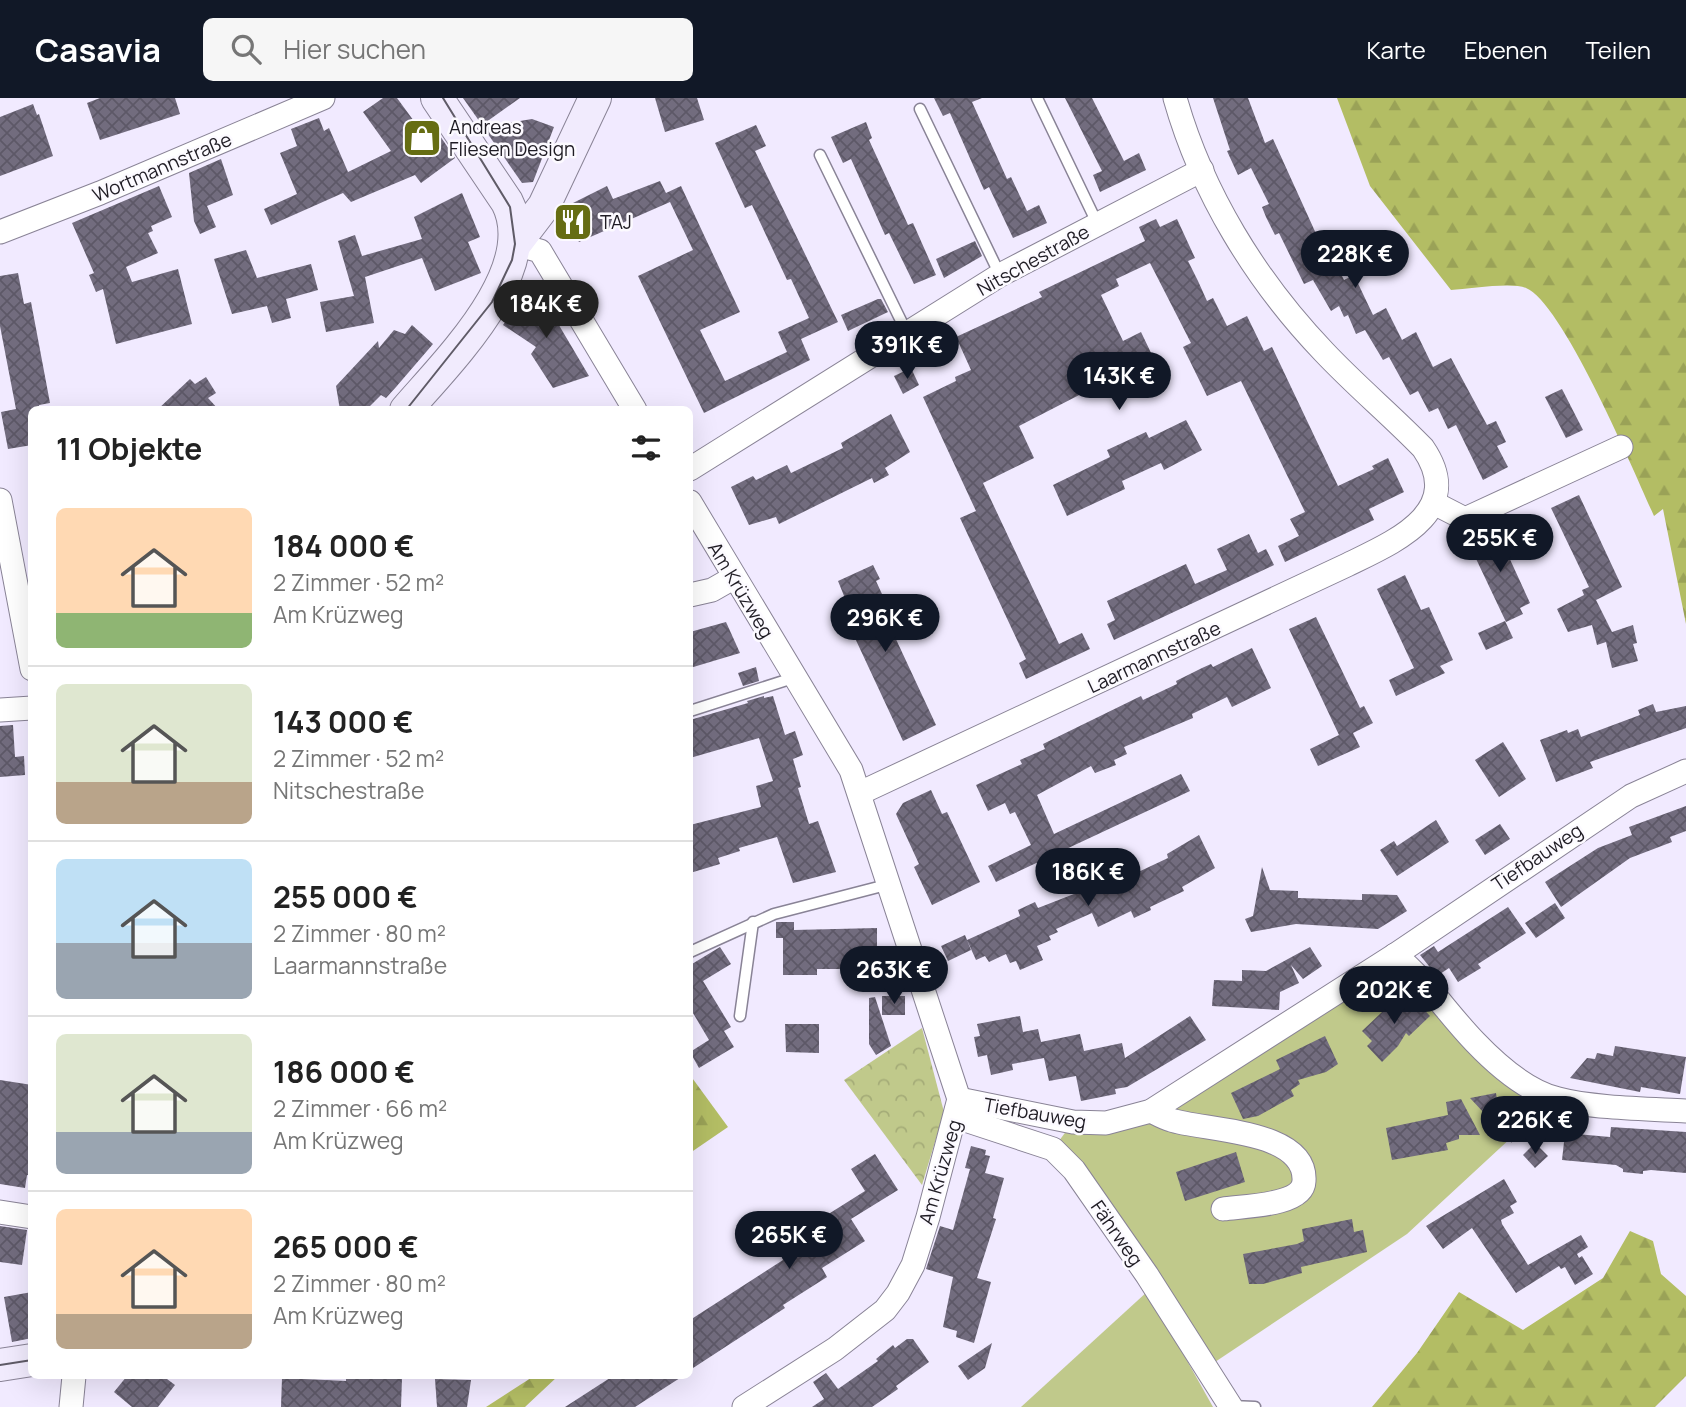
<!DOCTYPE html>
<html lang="de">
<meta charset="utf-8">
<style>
:root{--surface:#fff;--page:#f6f6f6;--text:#222;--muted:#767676;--line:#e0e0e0;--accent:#111827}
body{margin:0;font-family:Manrope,sans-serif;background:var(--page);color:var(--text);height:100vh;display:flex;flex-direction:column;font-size:26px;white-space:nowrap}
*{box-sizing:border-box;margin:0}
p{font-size:23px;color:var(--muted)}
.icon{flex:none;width:38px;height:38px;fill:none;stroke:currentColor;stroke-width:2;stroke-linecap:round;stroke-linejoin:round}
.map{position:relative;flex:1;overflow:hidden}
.drawer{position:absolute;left:28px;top:308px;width:665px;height:973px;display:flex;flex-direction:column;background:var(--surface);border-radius:10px;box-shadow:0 7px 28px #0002}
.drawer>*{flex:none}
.price{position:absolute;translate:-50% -60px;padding:0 16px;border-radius:24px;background:var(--accent);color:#fff;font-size:23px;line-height:46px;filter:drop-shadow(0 2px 4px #0008)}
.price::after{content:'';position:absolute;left:50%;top:42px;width:21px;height:16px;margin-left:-10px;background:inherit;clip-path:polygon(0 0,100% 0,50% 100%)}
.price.active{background:#222;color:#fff}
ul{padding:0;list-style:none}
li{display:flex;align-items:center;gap:21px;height:175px;padding:0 28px}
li+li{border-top:2px solid var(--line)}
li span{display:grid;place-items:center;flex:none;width:196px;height:140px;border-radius:10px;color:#555}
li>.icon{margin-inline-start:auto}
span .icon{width:84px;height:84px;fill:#fffc;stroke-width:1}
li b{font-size:30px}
h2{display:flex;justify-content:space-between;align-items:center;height:84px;padding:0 28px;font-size:30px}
header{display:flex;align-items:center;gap:42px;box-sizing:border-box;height:98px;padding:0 35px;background:var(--accent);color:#fff}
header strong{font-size:33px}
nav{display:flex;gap:38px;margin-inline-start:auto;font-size:24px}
.search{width:490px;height:63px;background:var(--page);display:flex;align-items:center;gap:18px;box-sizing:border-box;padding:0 24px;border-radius:10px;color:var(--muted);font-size:26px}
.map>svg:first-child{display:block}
</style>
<header>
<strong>Casavia</strong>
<div class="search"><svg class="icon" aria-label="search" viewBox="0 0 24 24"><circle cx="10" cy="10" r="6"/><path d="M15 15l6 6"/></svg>Hier suchen</div>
<nav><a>Karte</a><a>Ebenen</a><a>Teilen</a></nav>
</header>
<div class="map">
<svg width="1686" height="1309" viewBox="0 0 1686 1309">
<defs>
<pattern id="forest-firs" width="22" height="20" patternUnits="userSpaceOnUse" patternTransform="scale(1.75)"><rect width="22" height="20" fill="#b3bd64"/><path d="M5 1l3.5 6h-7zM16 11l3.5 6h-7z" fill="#9aa257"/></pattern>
<pattern id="park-crowns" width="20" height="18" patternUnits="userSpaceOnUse" patternTransform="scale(1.75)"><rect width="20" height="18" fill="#c0c98b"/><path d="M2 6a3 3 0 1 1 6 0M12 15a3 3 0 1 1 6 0" fill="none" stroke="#a5ac78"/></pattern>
<pattern id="building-cross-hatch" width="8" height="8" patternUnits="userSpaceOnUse" patternTransform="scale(1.75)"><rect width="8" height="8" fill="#726c7e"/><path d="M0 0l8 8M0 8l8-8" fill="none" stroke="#5d5867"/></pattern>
</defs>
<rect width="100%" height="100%" fill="#f1eaff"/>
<g fill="#c0c98b">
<path d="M1395,857L1505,973L1554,1000L1407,1136L1206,1270L1053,1051L1073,1024L1151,1013Z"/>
<path d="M1148,1193L1213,1309H1021Z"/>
</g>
<g fill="url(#forest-firs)">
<path d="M1337,0H1686V526L1663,411L1654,418C1635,376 1563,205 1526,190C1511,184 1469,191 1451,192L1370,88Z"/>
<path d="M690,977L728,1029L690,1055Z"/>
<path d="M1630,1133L1653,1143L1661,1176L1686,1198V1278L1655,1309H1372L1417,1255L1459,1194L1523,1232L1603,1180Z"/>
<path d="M534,1278H558L525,1309H486Z"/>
</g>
<path fill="url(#park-crowns)" d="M922,930L944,1014L922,1087L844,982Z"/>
<g fill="url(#building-cross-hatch)">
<path d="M100,0H175L180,16L100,42L87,5Z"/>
<path d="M383,0H397L422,34L432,26L455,60L421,85L415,77L351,104L343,95L271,127L264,111L297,96L280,55L297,48L291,31L319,20L324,33L329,30L348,74L391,53L363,14Z"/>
<path d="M463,0H520L482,27Z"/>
<path d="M655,0H697L704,22L665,34Z"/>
<path d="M934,0H982L972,4L1007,81L1011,79L1027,113L1039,107L1047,125L1013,140L989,89L984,92L950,15L943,18Z"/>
<path d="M1065,0H1092L1124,63L1139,55L1146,72L1100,94L1093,77L1102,73Z"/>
<path d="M1213,0H1248L1265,45L1273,41L1328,162L1333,160L1344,182L1354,177L1373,217L1386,210L1402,242L1416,234L1433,269L1451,260L1487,327L1496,323L1506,344L1497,348L1508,369L1483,382L1456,327L1448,331L1438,310L1429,314L1418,293L1410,297L1389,259L1383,262L1365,232L1356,236L1348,217L1344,219L1339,208L1331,213L1313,182L1304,186L1279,135L1275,137L1266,119L1262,109L1269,106L1251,70L1238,77L1227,53L1230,52Z"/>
<path d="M33,6L37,17L39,16L53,58L0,78V19Z"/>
<path d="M532,21L554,29L533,84L522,85L483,29Z"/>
<path d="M866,24L872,40L869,42L899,107L908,127L913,125L936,177L914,186L889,135L885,137L851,61L843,65L831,39Z"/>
<path d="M756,27L766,48L755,53L838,224L801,241L810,262L704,315L638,178L693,152L670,104L579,144L563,110L607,88L613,101L660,83L666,95L681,88L740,214L700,232L725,283L787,254L778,234L809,220L791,181L787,182L752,107L745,110L715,45Z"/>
<path d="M221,61L233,97L207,108L216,129L200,136L194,123L189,75Z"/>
<path d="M159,88L172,119L151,128L153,133L148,135L158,155L126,169L132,184L178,171L192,226L116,246L103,191L96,194L89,177L94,175L72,125Z"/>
<path d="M462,95L480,139L468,144L481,175L435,193L422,160L365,179L374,225L326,234L320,204L354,198L338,143L355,137L362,158L422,141L414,119Z"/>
<path d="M1156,121L1160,129L1177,121L1195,160L1188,163L1198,183L1207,203L1213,200L1227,228L1247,218L1264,253L1272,249L1338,388L1374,371L1372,368L1388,360L1404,394L1369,411L1374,422L1285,464L1278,448L1299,438L1290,421L1305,414L1241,283L1207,298L1183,249L1191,245L1150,165L1116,181L1119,188L1101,197L1123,243L1141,234L1153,259L1019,328L1034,360L983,385L1059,546L1082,535L1090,551L1026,581L1019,565L1026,561L960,420L976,413L923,299L956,283L955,279L971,272L956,239L1042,199L1039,194L1145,143L1139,129Z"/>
<path d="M975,143L982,158L944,180L936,161Z"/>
<path d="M246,152L257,180L311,166L318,192L286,201L291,220L272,225L267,208L232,216L214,161Z"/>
<path d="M18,175L24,206L31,204L50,305L39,307L40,312H32V347L8,351L1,314L16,311L0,228V178Z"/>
<path d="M528,190H537L589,278L553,290L531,256L536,249L503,227Z"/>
<path d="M878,201H881L888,214L848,233L841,217Z"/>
<path d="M412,227L433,246L396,289L386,300L381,297L366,312H340L336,288L378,243L379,250L394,232L405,236Z"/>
<path d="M911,270L919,287L903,296L894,278Z"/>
<path d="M206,279L216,295L208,300L219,312H157L190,281L195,286Z"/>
<path d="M1562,291L1583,332L1566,340L1545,299Z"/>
<path d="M891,316L910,354L885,370L889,377L874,385L872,380L779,426L776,419L749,427L731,389L753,378L756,382L787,367L791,375L843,350L841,345Z"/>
<path d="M1186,322L1202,352L1164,372L1161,365L1122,383L1125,391L1067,418L1053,387L1110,359L1107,352L1146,334L1149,340Z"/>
<path d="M1579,397L1622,489L1596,502L1612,534L1633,527L1637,545L1633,546L1638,563L1612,570L1606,544L1597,547L1592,527L1568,534L1557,511L1584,497L1582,492L1589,489L1551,410Z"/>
<path d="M1500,432L1511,456L1508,457L1530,505L1520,510L1523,516L1506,524L1469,446Z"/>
<path d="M1249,436L1258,455L1266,451L1274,467L1114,542L1107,526L1115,522L1107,503L1186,466L1195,486L1227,472L1217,451Z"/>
<path d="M873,467L880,481L876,483L893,520L887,522L936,627L903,643L854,538L859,535L838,483Z"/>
<path d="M1405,477L1421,512L1429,509L1453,562L1440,568L1445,575L1396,598L1389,582L1414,570L1377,491Z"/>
<path d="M1316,519L1360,610L1364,608L1373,625L1353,635L1360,649L1318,668L1310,651L1339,637L1289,531Z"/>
<path d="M1505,523L1513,540L1486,552L1478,535Z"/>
<path d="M726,524L740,555L690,570V534Z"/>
<path d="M1252,550L1271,590L1232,609L1227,599L1192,616L1193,620L1124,649L1127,656L1114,662L1116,667L1095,675L1091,668L1037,697L1054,736L1181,676L1190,693L996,784L988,768L1031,747L1015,714L1010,716L1005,705L988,713L976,687L1022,666L1020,662L1045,651L1043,646L1141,598L1143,602L1177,586L1176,583L1202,570L1211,566L1213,569Z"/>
<path d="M756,569L759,583L743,588L738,575Z"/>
<path d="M764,598V600L773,598L785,637L795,633L803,657L793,661L801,689L798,690L809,726L818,723L836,774L793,785L777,739L739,750L740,753L718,760L720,766L690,775V727L761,709L756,688L773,683L759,640L690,660V622L748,605L747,603Z"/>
<path d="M1653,606L1656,614L1686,608V630L1590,664L1593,670L1556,684L1540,642L1567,632L1568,635L1578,631L1581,639L1640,617L1638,612Z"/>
<path d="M13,627L15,659L24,658L25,677L0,679V628Z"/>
<path d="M1503,644L1526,681L1499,699L1475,662Z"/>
<path d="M931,692L942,716L947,714L980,784L932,807L914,769L919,766L896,716L903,705Z"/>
<path d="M1686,708V733L1670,739L1672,744L1630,760L1561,809L1545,784L1598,750L1632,737L1629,729Z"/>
<path d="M1436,722L1449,744L1397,778L1380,752L1394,743L1397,748Z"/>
<path d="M1500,726L1510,741L1485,757L1475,742Z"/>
<path d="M1199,737L1215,770L1182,789L1184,793L1150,809L1151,812L1134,820L1131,813L1098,829L1092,815L1056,831L1058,834L1049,838L1051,842L1037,848L1043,862L1020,872L1016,863L1010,865L1006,856L989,864L985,858L976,862L967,842L971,852L948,863L941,848L965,837L967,842L1020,818L1018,812L1035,804L1038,810L1115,780L1117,784L1168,760L1167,756Z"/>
<path d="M1262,769L1270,792L1298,793V800L1362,802V796L1397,797L1407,813L1378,831L1296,826L1251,834L1245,821L1253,818Z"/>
<path d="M1555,805L1565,820L1536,840L1525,825Z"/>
<path d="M1508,809L1526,835L1478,866L1481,870L1458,884L1449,870L1437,878L1420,857L1434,848L1438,854Z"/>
<path d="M776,824H794V832L877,830V871H817V877H783V840H776Z"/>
<path d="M720,849L731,866L703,883L731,929L724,933L734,949L699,970L690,954L709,942L690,910V862L692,866Z"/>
<path d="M1310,849L1322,868L1303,881L1291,867L1299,885L1280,894L1279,912L1212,908L1214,882L1242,883V872L1266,873Z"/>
<path d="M1400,897L1410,907L1415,902L1430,918L1409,938L1406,935L1398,948L1382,964L1367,948L1372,943L1362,933Z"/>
<rect x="882" y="898" width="23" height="19"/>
<path d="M875,899L891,948L876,957L869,946V900Z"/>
<path d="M1020,918L1023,934L1038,931L1041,944L1080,936L1084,953L1122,945L1125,960L1190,918L1206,942L1127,989L1115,991L1116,996L1081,1003L1076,978L1049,983L1044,960L1012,966L1013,972L991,977L987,957L978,959L974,939L980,938L977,926Z"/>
<path d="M785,926H819V955L786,954Z"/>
<path d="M1325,938L1338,966L1326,974L1298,982L1300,986L1291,992L1294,998L1258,1018L1243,1021L1231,995L1280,971L1276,962Z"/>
<path d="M1615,948L1686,959L1680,996L1641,989L1640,994L1570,980L1587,960L1595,961L1597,955L1613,958Z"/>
<path d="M0,982L32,987V1078L27,1077L25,1090L0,1086Z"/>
<path d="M1496,995L1498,1008L1505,1007L1512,1045L1470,1000Z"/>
<path d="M1461,1001L1480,1037H1459V1041L1446,1045L1448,1052L1392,1062L1386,1030L1448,1017L1446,1004Z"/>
<path d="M1611,1029L1686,1034V1075L1651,1072L1643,1073V1076L1623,1074V1071L1616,1067L1562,1062L1565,1035L1610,1039Z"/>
<path d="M1535,1045L1548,1058L1535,1070L1523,1057Z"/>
<path d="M971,1048L986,1052L985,1057L990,1058L985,1075L1004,1080L993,1120L996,1121L977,1180L991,1184L974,1245L956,1239L957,1233L943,1229L953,1179L926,1171L940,1128L953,1132L970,1071L965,1070Z"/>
<path d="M1236,1054L1245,1084L1185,1103L1176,1074Z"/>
<path d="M875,1056L898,1092L851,1121L865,1143L822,1170L827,1179L783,1207L785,1210L690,1272V1222L783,1162L781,1157L824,1131L819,1122L865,1093L851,1071Z"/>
<path d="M1504,1081L1517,1104L1510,1108L1514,1115L1501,1122L1502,1126L1528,1167L1581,1137L1588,1149L1577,1156L1579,1160L1582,1158L1593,1176L1575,1187L1565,1169L1561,1171L1559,1168L1516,1195L1472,1130L1443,1151L1426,1128Z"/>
<path d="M1352,1121L1354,1134L1363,1132L1367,1154L1301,1169L1302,1175L1263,1186H1249L1243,1156L1297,1146L1304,1143L1302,1131Z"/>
<path d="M0,1128L27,1132L22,1167L0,1164Z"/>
<path d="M32,1194V1240L12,1244L4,1199Z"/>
<path d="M907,1241H913L929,1264L896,1288L898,1291L872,1309H812L824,1301L813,1284L826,1275L838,1291L878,1263L876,1261L893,1247L895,1250Z"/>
<path d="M992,1245L985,1270L968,1282L958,1268Z"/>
<path d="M127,1278H163L175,1287L158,1309H132L114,1294Z"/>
<path d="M346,1278L402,1280L401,1309H281L282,1280L346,1283Z"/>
<path d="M613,1278H683L635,1309H565Z"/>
<path d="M435,1281L471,1282L467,1309H437Z"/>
</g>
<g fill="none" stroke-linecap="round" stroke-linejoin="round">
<g stroke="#898396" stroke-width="13">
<g id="lane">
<path d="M1037,0L1098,127"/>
<path d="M920,11L1000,177"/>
<path d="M820,57L907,235"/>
<path d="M690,613L793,580"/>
<path d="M690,854L774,816L890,786"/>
<path d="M740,918L753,824"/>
<path d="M1231,1308L1255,1309"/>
</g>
</g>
<g stroke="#898396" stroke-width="25">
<g id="street">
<path d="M0,134L100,95L323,0"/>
<path d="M515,146L540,153L635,312"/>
<path d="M690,371L1000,177L1202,72"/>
<path d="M0,402L32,571"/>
<path d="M690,404L851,672L959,1001L928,1119L913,1167L898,1195L885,1212L835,1251L744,1309"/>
<path d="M1434,405L1465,421L1621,349"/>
<path d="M690,497L712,492L733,480"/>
<path d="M0,612L32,610"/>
<path d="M860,695L1347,467C1394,444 1467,414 1423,350C1391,317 1356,288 1324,254C1256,183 1202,95 1175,0"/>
<path d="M1395,857C1427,883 1447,915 1475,944C1497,967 1526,993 1558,1001C1591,1010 1650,1011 1686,1013"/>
<path d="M959,1001L1073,1024L1106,1025L1151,1013L1395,857L1631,698L1686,673"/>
<path d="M1151,1013C1157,1016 1164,1020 1171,1022C1204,1033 1307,1031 1304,1083C1303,1108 1243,1108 1223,1111"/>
<path d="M956,1019L1053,1051L1074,1072L1147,1177L1231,1309"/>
<path d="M0,1114L32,1119"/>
<path d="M71,1309L74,1278"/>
</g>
</g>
<g stroke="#898396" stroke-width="34">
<g id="secondary">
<path d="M515,146L544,108L595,0"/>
<path d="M406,312C447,264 542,172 507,104L437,0"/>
<path d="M0,1267L32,1262"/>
</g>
</g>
<use href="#lane" stroke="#fff" stroke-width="10"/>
<use href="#street" stroke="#fff" stroke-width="23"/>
<use href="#secondary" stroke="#f1ebfd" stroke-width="32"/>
<g stroke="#5f5b67" stroke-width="2">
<path d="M406,312L492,204L512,162L515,146L510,109L443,0"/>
<path d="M0,1267L32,1262"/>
</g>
</g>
<defs>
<g id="shop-square" transform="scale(2.0125)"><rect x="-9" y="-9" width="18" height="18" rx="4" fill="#666d13" stroke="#fcfaff"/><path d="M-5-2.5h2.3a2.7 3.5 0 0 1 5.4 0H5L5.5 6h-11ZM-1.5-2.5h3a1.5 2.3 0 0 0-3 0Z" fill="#fff"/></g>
<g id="restaurant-square" transform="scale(2.0125)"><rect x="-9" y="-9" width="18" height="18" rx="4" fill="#666d13" stroke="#fcfaff"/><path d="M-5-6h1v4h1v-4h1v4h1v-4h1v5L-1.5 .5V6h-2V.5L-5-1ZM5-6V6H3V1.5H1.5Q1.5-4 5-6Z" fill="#fff"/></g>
</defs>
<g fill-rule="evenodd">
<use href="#shop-square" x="422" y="40"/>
<use href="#restaurant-square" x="573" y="124"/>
</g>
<g text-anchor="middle" stroke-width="5" stroke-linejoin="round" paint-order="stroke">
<g font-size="19" fill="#1f1c24" stroke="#fcfaff" text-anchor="start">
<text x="449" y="36">Andreas<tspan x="449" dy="22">Fliesen Design</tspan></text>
<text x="600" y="131">TAJ</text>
</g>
<g font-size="19" fill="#1f1c24" stroke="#fcfaff">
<text transform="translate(162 69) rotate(-23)" y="7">Wortmannstraße</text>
<text transform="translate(1033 162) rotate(-29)" y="7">Nitschestraße</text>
<text transform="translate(741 492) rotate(59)" y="7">Am Krüzweg</text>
<text transform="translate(1154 559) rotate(-25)" y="7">Laarmannstraße</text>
<text transform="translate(1537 759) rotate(-34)" y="7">Tiefbauweg</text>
<text transform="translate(1035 1015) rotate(10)" y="7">Tiefbauweg</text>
<text transform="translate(940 1074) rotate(-74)" y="7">Am Krüzweg</text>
<text transform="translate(1117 1135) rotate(55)" y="7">Fährweg</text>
</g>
</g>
</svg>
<b class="price" style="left:1355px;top:192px">228K €</b>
<b class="price active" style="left:546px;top:242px">184K €</b>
<b class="price" style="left:907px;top:283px">391K €</b>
<b class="price" style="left:1119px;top:314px">143K €</b>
<b class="price" style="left:1500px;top:476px">255K €</b>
<b class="price" style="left:885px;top:556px">296K €</b>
<b class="price" style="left:1088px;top:810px">186K €</b>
<b class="price" style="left:894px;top:908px">263K €</b>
<b class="price" style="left:1394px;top:928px">202K €</b>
<b class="price" style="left:1535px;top:1058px">226K €</b>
<b class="price" style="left:789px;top:1173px">265K €</b>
<section class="drawer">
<h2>11 Objekte<svg class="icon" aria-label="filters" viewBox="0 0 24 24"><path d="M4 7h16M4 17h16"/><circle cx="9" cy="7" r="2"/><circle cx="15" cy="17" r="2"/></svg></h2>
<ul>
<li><span style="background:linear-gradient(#ffd9b3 75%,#8fb573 0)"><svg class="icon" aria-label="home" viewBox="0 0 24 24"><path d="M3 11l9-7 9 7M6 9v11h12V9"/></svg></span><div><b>184 000 €</b><p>2 Zimmer · 52 m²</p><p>Am Krüzweg</p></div></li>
<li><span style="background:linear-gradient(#dfe7d0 70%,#b9a48a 0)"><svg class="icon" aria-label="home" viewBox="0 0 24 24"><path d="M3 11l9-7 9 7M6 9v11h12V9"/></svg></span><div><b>143 000 €</b><p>2 Zimmer · 52 m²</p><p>Nitschestraße</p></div></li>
<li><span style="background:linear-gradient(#bfe0f5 60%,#9aa5b1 0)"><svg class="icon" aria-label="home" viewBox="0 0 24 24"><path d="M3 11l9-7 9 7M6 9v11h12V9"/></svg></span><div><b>255 000 €</b><p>2 Zimmer · 80 m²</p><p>Laarmannstraße</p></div></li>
<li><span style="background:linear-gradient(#dfe7d0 70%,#9aa5b1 0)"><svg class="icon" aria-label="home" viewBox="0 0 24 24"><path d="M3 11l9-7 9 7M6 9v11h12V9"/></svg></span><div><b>186 000 €</b><p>2 Zimmer · 66 m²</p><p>Am Krüzweg</p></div></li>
<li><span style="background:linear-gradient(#ffd9b3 75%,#b9a48a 0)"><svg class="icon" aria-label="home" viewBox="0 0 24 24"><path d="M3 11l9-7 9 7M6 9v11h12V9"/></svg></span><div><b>265 000 €</b><p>2 Zimmer · 80 m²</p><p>Am Krüzweg</p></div></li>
</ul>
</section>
</div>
